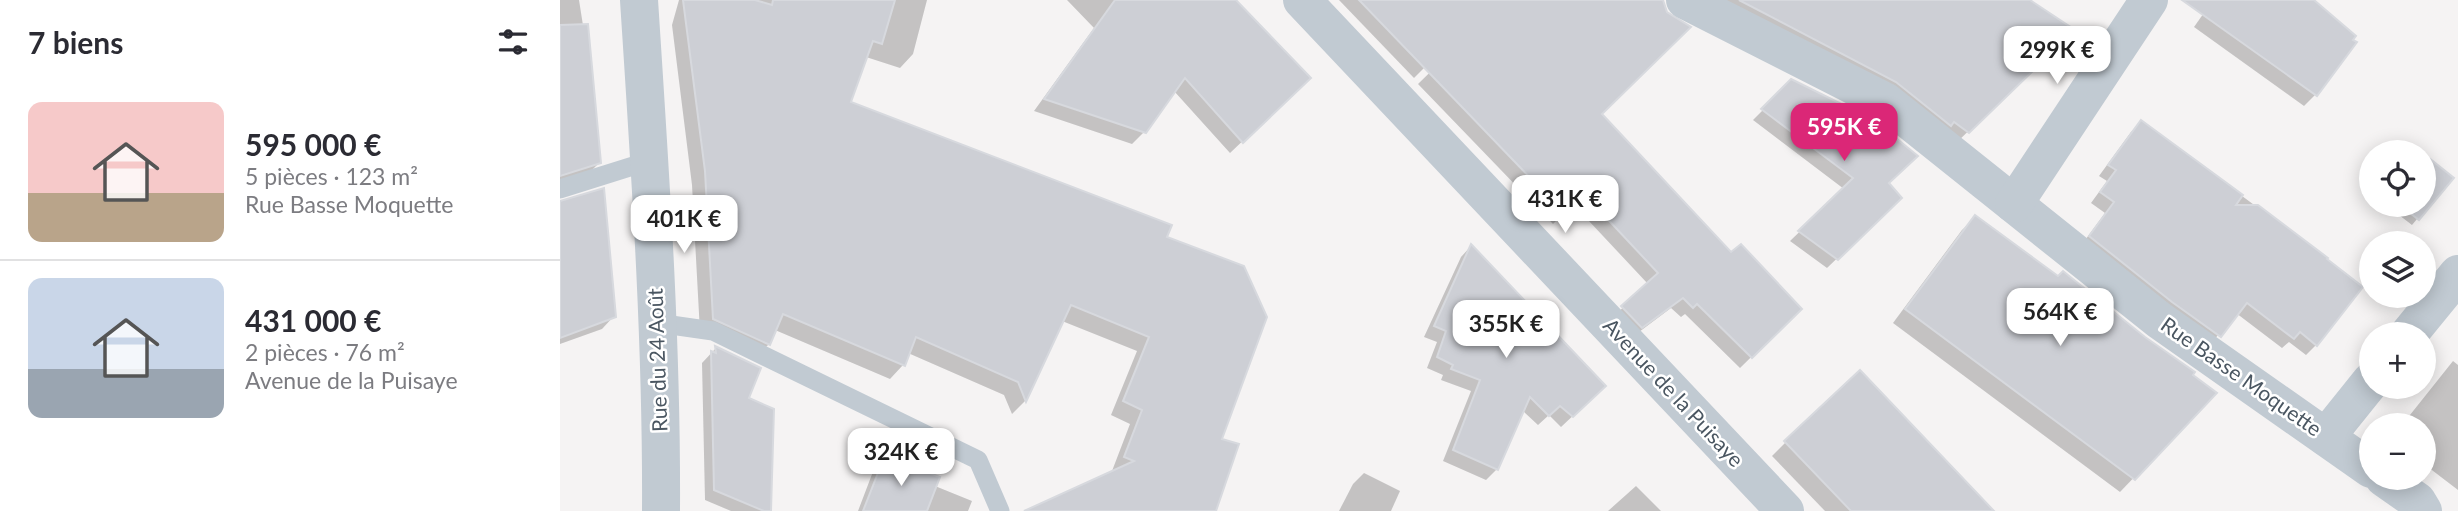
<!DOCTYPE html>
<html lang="fr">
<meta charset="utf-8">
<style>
:root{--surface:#fff;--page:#f7f7f7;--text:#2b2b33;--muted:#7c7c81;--line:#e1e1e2;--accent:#db2777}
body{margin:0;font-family:Lato,sans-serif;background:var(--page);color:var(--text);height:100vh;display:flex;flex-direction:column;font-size:26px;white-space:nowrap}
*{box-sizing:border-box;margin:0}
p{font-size:23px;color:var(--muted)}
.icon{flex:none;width:38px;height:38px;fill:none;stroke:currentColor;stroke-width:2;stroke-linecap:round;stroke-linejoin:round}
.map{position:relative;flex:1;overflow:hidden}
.drawer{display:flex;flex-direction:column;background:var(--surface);width:560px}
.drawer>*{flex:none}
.tools{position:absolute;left:1799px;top:140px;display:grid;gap:14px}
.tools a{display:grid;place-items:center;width:77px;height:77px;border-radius:50%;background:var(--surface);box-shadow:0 4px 18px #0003;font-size:35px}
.price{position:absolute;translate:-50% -60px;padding:0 16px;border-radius:14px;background:#fff;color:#222;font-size:23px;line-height:46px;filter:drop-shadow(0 2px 4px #0008)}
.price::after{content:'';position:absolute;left:50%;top:42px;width:21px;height:16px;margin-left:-10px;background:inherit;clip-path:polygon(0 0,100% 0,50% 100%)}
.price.on{background:var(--accent);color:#fff}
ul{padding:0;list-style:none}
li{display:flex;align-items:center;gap:21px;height:175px;padding:0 28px}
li+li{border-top:2px solid var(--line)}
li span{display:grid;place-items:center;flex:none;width:196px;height:140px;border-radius:14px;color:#555}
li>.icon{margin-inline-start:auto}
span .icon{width:84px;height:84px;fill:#fffc;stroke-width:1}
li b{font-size:30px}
h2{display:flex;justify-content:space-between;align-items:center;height:84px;padding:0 28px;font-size:30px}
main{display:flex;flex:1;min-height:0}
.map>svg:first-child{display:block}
</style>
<main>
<section class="drawer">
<h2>7 biens<svg class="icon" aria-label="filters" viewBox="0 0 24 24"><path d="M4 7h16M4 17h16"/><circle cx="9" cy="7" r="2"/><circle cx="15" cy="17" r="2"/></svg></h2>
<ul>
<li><span style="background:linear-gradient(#f6c9c9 65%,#b9a48a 0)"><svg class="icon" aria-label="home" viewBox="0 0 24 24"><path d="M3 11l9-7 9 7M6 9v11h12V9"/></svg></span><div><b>595 000 €</b><p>5 pièces · 123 m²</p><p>Rue Basse Moquette</p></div></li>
<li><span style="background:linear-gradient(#c9d6e8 65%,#9aa5b1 0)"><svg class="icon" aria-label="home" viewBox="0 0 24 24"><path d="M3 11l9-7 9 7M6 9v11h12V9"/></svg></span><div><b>431 000 €</b><p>2 pièces · 76 m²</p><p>Avenue de la Puisaye</p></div></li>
</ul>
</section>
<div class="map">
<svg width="1898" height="511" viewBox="0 0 1898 511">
<rect width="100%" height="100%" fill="#f5f3f3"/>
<g fill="#0003">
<path d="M0,0H19L34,95L39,163L27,175L0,183Z"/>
<path d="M119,0H367L353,54L340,68L306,57L289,103L605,238L660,440L654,511H495L555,472L552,471L570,424L551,415L577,351L502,321L465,401L452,414L444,395L348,353L343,365L330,379L215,330L209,344L195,358L140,332L132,185L112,25Z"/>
<path d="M507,0H674L749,78L670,153L614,91L584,132L572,144L474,111L534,28Z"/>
<path d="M779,0H890L864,68L854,78Z"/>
<path d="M944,0H1045L1039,114L1171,254L1240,309L1180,368L1125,314L1121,317L1111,308L1071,338L1052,318L1088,284L1013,204L993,224L858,84Z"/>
<path d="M1139,0H1466L1513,31L1396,143Z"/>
<path d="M1653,0H1751L1794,43L1755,95L1744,106L1634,27Z"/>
<path d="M1232,81L1340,198L1267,268L1230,241L1284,189L1193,120Z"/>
<path d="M1582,122L1766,258L1756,345L1746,355L1729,342L1722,348L1676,313L1649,346L1520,247L1545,213L1531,203L1547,181L1539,176L1571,132Z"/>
<path d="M1864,156L1891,178L1852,225L1826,205H1864Z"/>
<path d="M0,202L54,316L42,329L0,344Z"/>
<path d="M1416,217L1655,393L1560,492L1333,323L1402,230Z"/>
<path d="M911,246L1033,397L1001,427L989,415L978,425L962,410L937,469L926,480L883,461L911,391L881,380L883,375L867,368L877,342L864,337L901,257Z"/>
<path d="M156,348L187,399L210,511H171L145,500L142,363Z"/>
<path d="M1893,361L1898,365V490L1864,464V425H1842Z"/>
<path d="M1226,442L1431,511H1265L1212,456Z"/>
<path d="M326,458L375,486L412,501L408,511H298L314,469Z"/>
<path d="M804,473L840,491L831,511H779L793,484Z"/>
<path d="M1076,486L1101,511H1048Z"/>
</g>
<g fill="#cdcfd5" stroke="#d7d9de" stroke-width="2">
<path d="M123,0H195L212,5L213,0H335L322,44L313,41L291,102L612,225L607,237L684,266L707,317L662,439L679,444L656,511H464L574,461L564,457L582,410L563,401L589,337L511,305L466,402L458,382L356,337L345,366L223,314L210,345L153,319L145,171Z"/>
<path d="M555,0H676L751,78L683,143L625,78L586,133L484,99Z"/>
<path d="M799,0H1103L1107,12L1131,27L1042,114L1171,252L1181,244L1242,309L1192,358L1137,304L1133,308L1123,298L1082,328L1061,306L1098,273L1025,195L1005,214Z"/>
<path d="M1179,0H1470L1515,30L1409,133L1394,122L1391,126L1336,82Z"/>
<path d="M1622,0H1754L1796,36L1793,40L1797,42L1757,96Z"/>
<path d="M28,24L41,163L0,176V25Z"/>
<path d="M1231,79L1314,120L1358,156L1329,183L1342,198L1278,260L1238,231L1293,178L1201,109Z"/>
<path d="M1581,120L1683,195L1676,205H1698L1768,258L1767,259L1803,287L1757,346L1740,332L1734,339L1687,303L1661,337L1612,302L1529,236L1554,202L1540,192L1556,170L1548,165Z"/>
<path d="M1864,154L1894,178L1859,220L1840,205H1864Z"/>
<path d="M44,188L56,317L0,338V201Z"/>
<path d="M1415,215L1498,276L1503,271L1585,337L1635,372L1633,375L1657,393L1575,480L1345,309Z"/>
<path d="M911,244L1046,386L1013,417L1000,406L989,416L970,397L938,470L893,450L920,380L891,369L893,365L877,357L886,331L874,326Z"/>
<path d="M155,346L201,368L189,398L214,409L211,511H204L154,490L151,351L156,353Z"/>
<path d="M1300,370L1434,511H1291L1224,441Z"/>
<path d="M325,455L380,477L367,511H303Z"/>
</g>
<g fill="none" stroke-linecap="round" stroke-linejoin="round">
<g stroke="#c1cad2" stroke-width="19">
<path d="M0,189L89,161"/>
<path d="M97,323L153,331L418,460L440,511"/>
</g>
<g stroke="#c1cad2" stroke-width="38">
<path d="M742,0L1225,511"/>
<path d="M1125,0L1326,102L1599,320L1811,469"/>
<path d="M1454,204L1589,0"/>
<path d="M1849,334L1898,274"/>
<path d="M1766,437L1811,381"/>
<path d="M1824,478L1857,501L1863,511"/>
</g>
<path stroke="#c1cad2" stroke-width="38" d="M79,0C90,170 102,341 101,511"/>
</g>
<g text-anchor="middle" stroke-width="5" stroke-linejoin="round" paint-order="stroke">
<g font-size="21" fill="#4a5661" stroke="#fff">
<text transform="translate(98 360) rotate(-92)" y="7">Rue du 24 Août</text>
<text transform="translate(1681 377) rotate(35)" y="7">Rue Basse Moquette</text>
<text transform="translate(1113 393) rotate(47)" y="7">Avenue de la Puisaye</text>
</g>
</g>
</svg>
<div class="tools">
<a><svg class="icon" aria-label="locate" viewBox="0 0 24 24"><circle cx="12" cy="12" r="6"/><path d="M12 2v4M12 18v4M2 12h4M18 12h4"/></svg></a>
<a><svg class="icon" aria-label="layers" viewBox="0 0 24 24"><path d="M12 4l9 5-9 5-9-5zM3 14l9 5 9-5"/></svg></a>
<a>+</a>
<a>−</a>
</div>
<b class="price" style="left:1497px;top:86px">299K €</b>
<b class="price on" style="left:1284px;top:163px">595K €</b>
<b class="price" style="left:1005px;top:235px">431K €</b>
<b class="price" style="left:124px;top:255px">401K €</b>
<b class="price" style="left:1500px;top:348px">564K €</b>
<b class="price" style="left:946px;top:360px">355K €</b>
<b class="price" style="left:341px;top:488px">324K €</b>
</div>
</main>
